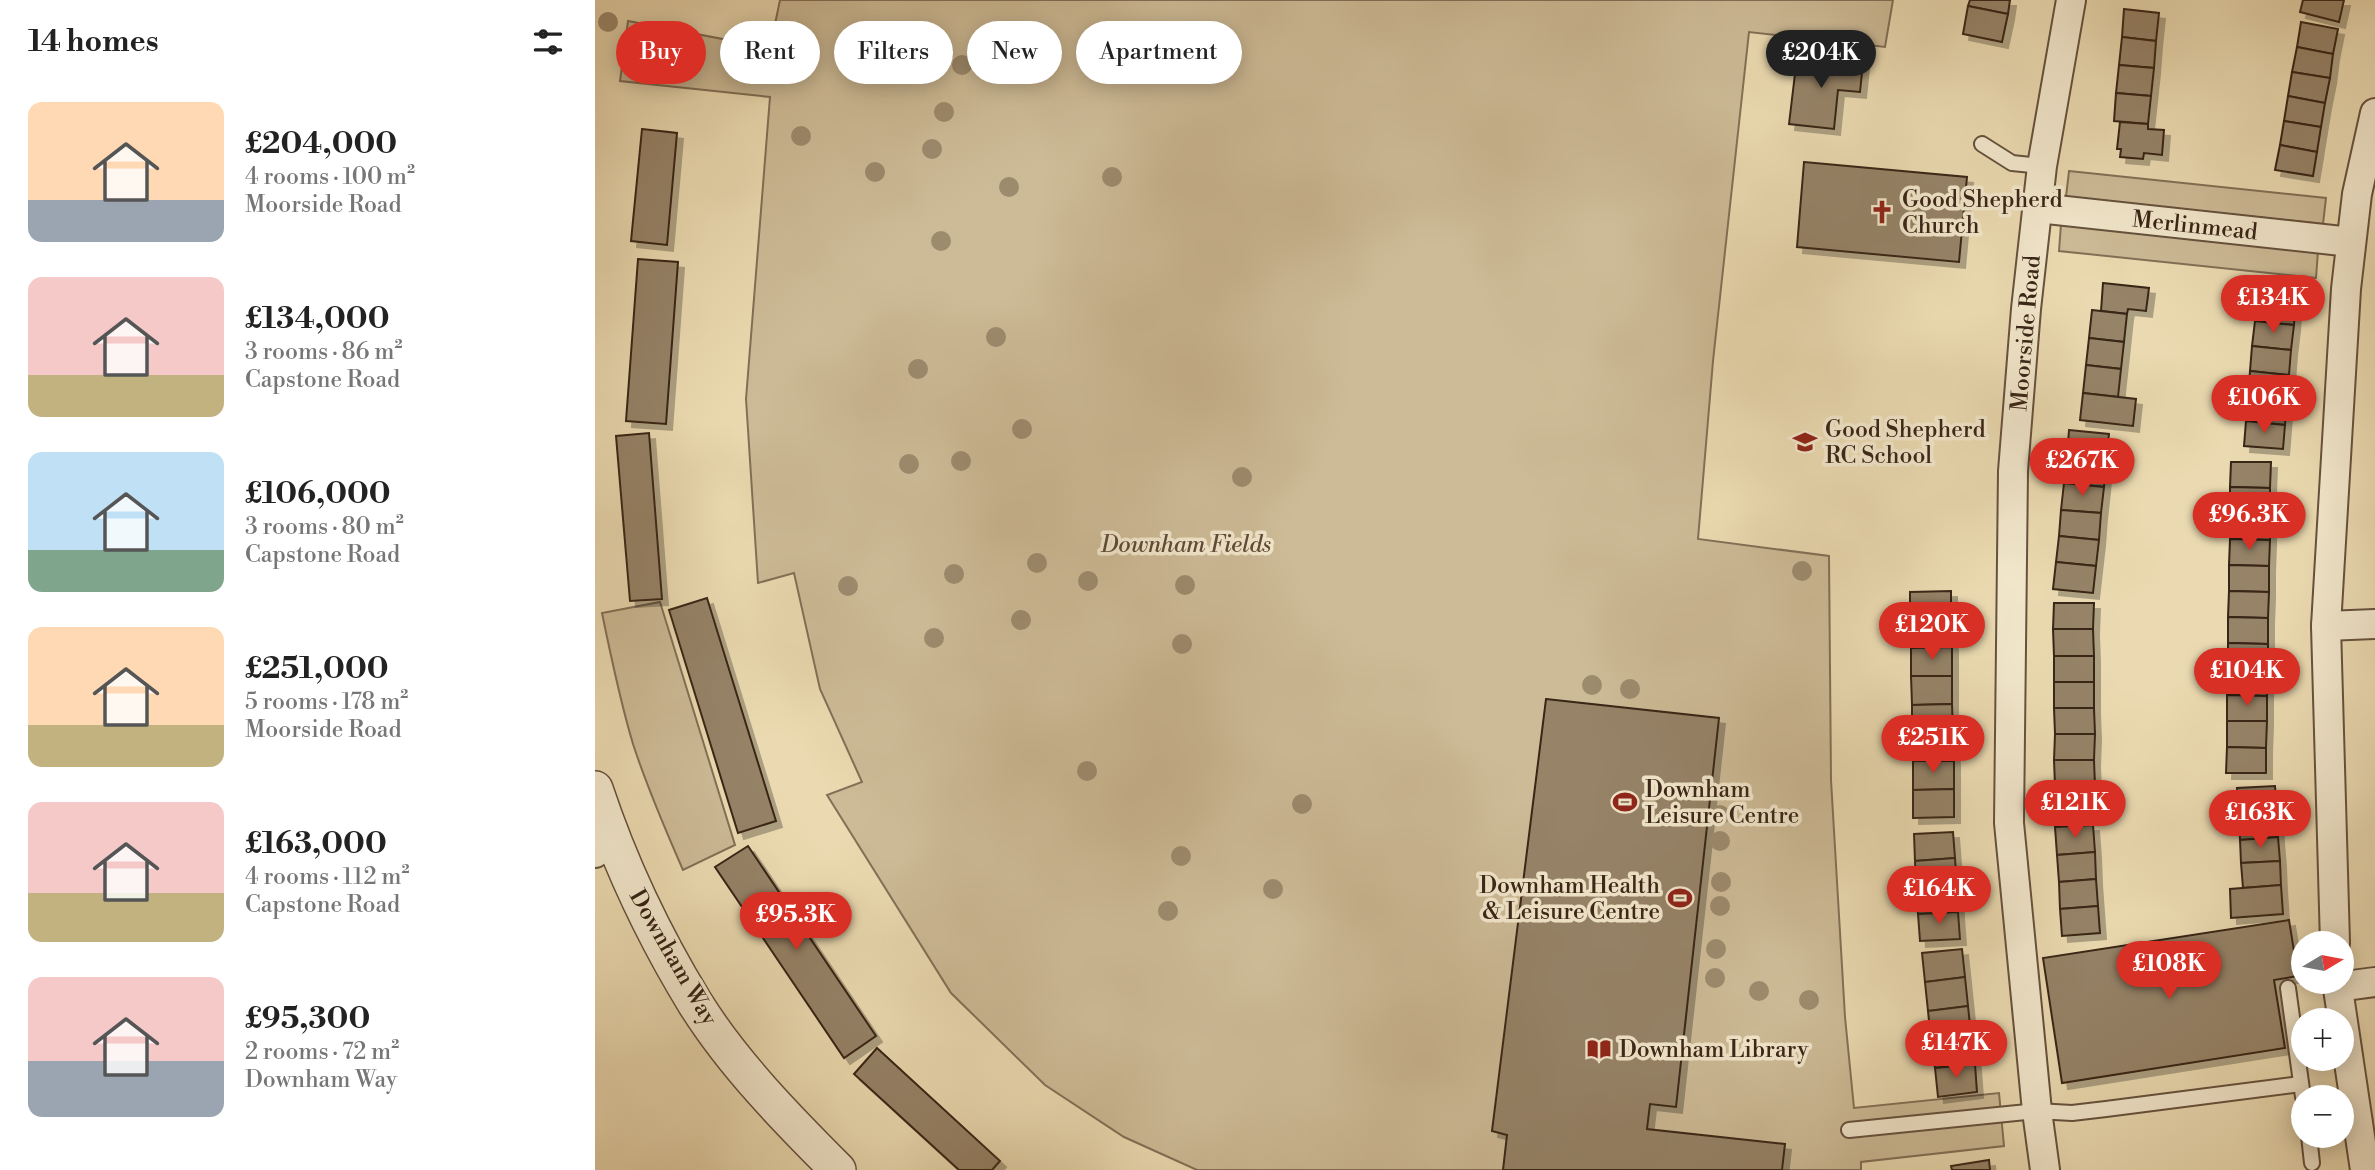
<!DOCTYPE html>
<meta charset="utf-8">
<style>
:root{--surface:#fff;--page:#f6f6f6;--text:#222;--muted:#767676;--accent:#d93025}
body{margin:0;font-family:"Libre Bodoni",serif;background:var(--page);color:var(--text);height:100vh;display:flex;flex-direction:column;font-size:26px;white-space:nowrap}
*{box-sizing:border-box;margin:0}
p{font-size:23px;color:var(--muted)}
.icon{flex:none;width:38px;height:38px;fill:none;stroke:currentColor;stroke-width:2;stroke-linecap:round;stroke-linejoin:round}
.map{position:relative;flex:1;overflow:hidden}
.drawer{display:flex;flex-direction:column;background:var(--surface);width:595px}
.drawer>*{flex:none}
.guide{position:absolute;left:21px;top:21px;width:665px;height:63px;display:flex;gap:14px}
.needle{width:46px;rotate:80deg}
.controls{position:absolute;left:1696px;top:931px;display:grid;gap:14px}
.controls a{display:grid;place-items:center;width:63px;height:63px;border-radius:50%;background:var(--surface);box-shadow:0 4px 18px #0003;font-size:35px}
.price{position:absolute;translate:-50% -60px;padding:0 16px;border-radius:24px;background:var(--accent);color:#fff;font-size:23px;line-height:46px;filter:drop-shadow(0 2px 4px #0008)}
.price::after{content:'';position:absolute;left:50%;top:42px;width:21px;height:16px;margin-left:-10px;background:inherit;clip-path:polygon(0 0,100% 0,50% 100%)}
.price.current{background:#222;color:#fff}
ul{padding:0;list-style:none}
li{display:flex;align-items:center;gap:21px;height:175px;padding:0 28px}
li span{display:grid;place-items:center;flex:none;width:196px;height:140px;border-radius:14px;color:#555}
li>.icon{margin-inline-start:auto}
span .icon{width:84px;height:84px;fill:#fffc;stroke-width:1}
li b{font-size:30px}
h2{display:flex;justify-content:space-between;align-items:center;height:84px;padding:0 28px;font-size:30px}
.tag{padding:0 24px;border-radius:32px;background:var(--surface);box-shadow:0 4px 18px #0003;font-size:24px;line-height:63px}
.tag.current{background:var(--accent);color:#fff}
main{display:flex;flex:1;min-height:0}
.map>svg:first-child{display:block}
</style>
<main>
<section class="drawer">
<h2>14 homes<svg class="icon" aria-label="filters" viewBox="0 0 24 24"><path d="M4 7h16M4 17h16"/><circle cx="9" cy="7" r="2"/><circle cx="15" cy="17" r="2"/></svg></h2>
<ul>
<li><span style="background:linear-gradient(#ffd9b3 70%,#9aa5b1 0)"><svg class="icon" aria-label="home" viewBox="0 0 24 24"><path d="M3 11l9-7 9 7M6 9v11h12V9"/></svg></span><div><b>£204,000</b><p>4 rooms · 100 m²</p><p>Moorside Road</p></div></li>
<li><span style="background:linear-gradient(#f6c9c9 70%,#c2b280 0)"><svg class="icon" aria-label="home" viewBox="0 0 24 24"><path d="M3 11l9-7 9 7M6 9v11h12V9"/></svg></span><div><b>£134,000</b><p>3 rooms · 86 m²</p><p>Capstone Road</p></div></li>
<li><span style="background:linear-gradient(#bfe0f5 70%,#7fa58c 0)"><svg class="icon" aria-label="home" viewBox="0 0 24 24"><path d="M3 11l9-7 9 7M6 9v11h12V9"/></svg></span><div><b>£106,000</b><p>3 rooms · 80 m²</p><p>Capstone Road</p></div></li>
<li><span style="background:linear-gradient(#ffd9b3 70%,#c2b280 0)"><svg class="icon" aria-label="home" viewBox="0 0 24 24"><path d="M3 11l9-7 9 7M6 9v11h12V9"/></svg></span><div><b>£251,000</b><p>5 rooms · 178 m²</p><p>Moorside Road</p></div></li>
<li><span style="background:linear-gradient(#f6c9c9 65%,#c2b280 0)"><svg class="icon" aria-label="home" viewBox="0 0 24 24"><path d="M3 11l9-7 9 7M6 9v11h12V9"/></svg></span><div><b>£163,000</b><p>4 rooms · 112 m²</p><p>Capstone Road</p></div></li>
<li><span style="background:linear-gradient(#f6c9c9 60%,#9aa5b1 0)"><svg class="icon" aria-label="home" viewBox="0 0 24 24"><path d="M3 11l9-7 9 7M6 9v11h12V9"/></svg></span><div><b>£95,300</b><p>2 rooms · 72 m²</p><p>Downham Way</p></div></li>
</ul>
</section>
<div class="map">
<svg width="1780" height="1170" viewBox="0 0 1780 1170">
<defs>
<filter id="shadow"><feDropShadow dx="6" dy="6" stdDeviation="0" flood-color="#0004"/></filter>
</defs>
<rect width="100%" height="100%" fill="#ebdab1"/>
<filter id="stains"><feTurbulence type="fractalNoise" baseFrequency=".00286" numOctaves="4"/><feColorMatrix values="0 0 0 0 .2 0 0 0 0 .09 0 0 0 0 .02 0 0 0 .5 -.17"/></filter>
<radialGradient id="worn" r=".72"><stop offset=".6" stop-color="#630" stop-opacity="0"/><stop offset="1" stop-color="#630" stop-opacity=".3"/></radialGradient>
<g fill="#cdbb97" stroke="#837057" stroke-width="2">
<path d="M185,0H1298L1290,47L1154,32L1118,361L1103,539L1234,556L1236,780L1250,1017L1259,1108L1404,1093L1409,1146L1266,1162V1170H602L529,1137L450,1085L356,993L232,795L267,782L225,689L199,573L163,583L151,399L175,97L25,81L33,21L175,48Z"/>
<path d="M1474,171L1731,198L1728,224L1471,197Z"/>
<path d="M1466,224L1723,251L1721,278L1464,251Z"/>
<path d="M65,602L140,845L88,870C70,829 52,787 38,744C25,701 16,657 7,613Z"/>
</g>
<g fill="#968367" stroke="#392517" stroke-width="2" filter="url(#shadow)">
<path d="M1375,0H1415L1413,14L1373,6Z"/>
<path d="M1708,0H1749L1744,22L1705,12Z"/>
<path d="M1373,6L1413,14L1407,42L1368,34Z"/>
<path d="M1529,9L1564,13L1561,41L1527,37Z"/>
<path d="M1706,22L1743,29L1738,54L1702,47Z"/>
<path d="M1527,37L1561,41L1559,68L1524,65Z"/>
<path d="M1702,47L1738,54L1735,78L1697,72Z"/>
<path d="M1202,57L1268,63L1265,92L1243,90L1239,129L1194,124Z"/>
<path d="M1524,65L1559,68L1556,96L1521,93Z"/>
<path d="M1697,72L1735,78L1730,103L1693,96Z"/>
<path d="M1521,93L1556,96L1553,124L1519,121Z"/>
<path d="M1693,96L1730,103L1726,127L1689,121Z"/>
<path d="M1689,121L1726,127L1722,152L1685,145Z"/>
<path d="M1525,122L1553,124V129L1569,130L1567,155L1549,153L1548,159L1525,157L1526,149H1522Z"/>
<path d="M47,129L82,133L72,245L36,241Z"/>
<path d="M1685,145L1722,152L1718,176L1680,170Z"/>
<path d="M1209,162L1372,177L1364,262L1202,247Z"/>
<path d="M43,259L83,262L71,424L31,421Z"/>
<path d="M1508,283L1554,288L1551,311L1533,309L1532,314L1506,311Z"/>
<path d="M1662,296L1701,300L1699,325L1660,321Z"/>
<path d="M1497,310L1532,314L1529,342L1494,338Z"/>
<path d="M1660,321L1699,325L1696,350L1657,346Z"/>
<path d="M1494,338L1529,342L1526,369L1491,365Z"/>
<path d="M1657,346L1696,350L1694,375L1655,371Z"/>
<path d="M1491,365L1526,369L1523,397L1488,393Z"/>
<path d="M1655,371L1694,375L1692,400L1653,396Z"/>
<path d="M1488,393L1541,399L1538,426L1485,420Z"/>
<path d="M1653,396L1692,400L1690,425L1651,421Z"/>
<path d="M1651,421L1690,425L1688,449L1649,446Z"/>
<path d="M1474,430L1514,434L1511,461L1472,457Z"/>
<path d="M54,433L67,599L35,601L21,436Z"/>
<path d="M1472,457L1511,461L1509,487L1469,483Z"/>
<path d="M1636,462H1676L1675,488L1635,487Z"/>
<path d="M1469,483L1509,487L1506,513L1466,510Z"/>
<path d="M1635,487L1675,488V514L1635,513Z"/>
<path d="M1466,510L1506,513L1504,540L1464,536Z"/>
<path d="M1635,513L1675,514V540L1635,539Z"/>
<path d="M1464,536L1504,540L1501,566L1461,562Z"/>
<path d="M1635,539L1675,540L1674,566L1634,565Z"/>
<path d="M1461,562L1501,566L1498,593L1458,589Z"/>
<path d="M1634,565L1674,566V592L1634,591Z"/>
<path d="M1356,591V619L1315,620V592Z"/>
<path d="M1634,591L1674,592L1673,618L1633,617Z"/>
<path d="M112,598L181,821L143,833L74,610Z"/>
<path d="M1459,603H1499L1498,629H1458Z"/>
<path d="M1633,617L1673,618V644L1633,643Z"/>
<path d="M1356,619L1357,647L1316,648L1315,620Z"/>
<path d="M1458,629H1498L1499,656H1459Z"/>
<path d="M1633,643L1673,644V670L1633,669Z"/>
<path d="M1357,647V676H1316V648Z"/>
<rect x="1459" y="656" width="40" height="26"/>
<path d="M1633,669L1673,670L1672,696L1632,695Z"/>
<path d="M1316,676H1357V704L1317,705Z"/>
<rect x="1459" y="682" width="40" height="26"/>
<path d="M1632,695L1672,696V721H1632Z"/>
<path d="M951,699L1124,718L1081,1107L1055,1104L1052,1129L1190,1144L1187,1170H908L912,1135L897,1131Z"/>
<path d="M1357,704L1358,732L1317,733V705Z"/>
<path d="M1459,708H1499L1500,734H1460Z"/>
<path d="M1632,721H1672L1671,748L1632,747Z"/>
<path d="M1358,732L1359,761H1318L1317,733Z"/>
<path d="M1460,734H1500L1499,760H1459Z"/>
<path d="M1632,747L1671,748V773H1631Z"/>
<path d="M1459,760H1499L1500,786H1460Z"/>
<path d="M1318,761H1359V789L1318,790Z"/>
<path d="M1460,786H1500V812L1460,813Z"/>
<path d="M1680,786L1682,811L1644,814L1642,788Z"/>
<path d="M1359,789V817L1318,818V790Z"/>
<path d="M1682,811L1683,837L1645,840L1644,814Z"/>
<path d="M1498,825L1500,852L1462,855L1460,827Z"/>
<path d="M1358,832L1360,858L1320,861L1319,834Z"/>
<path d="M1683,837L1685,861L1646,863L1645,840Z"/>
<path d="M153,846L281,1036L249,1058L120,867Z"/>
<path d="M1500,852L1501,879L1464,882L1462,855Z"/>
<path d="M1360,858L1362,885L1321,887L1320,861Z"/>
<path d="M1685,861L1686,885L1648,888L1646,863Z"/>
<path d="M1501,879L1503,906L1465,909L1464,882Z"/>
<path d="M1362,885L1363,912L1323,914L1321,887Z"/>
<path d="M1686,885L1688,914L1636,918L1635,889Z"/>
<path d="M1503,906L1505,933L1467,936L1465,909Z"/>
<path d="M1363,912L1365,939L1325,941L1323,914Z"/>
<path d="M1694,920L1703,976L1679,980L1690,1048L1467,1083L1448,958Z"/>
<path d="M1367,949L1370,977L1330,982L1327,953Z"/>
<path d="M1370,977L1373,1006L1333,1011L1330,982Z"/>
<path d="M1373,1006L1376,1035L1336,1039L1333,1011Z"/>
<path d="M1376,1035L1380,1064L1340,1068L1336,1039Z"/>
<path d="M282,1048L405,1161L397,1170H364L259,1074Z"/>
<path d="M1380,1064L1382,1092L1343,1097L1340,1068Z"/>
<path d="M1394,1160L1395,1170H1357L1356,1166Z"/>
</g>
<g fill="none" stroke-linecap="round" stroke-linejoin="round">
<g stroke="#66523e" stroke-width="18">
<g id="service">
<path d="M1387,144L1417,163L1447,166"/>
<path d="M1693,988L1708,1097"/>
<path d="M1254,1130L1442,1111L1477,1113L1511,1109L1706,1084"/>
<path d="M1714,1136L1717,1163"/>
</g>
</g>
<g stroke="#66523e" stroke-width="32">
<g id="minor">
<path d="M1443,208L1756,242"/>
<path d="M1731,626L1780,624"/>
<path d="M0,853L16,837"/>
<path d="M1740,943L1731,626L1751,289L1762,194L1780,113"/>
<path d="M1742,982L1770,1170"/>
<path d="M1742,987L1780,982"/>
<path d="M1450,1170L1442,1111L1414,823L1418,471L1431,309L1447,166L1476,0"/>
</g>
</g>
<g stroke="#66523e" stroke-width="38">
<path id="tertiary" d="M0,789C25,864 59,936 100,1003C138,1064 192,1119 243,1170"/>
</g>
<use href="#service" stroke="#f2e7cc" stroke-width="14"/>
<use href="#minor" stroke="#f2e7cc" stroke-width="28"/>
<use href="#tertiary" stroke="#f2e7cc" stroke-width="35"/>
</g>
<g fill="#9d8b6e">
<circle cx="13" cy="22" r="10"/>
<circle cx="367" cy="65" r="10"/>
<circle cx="349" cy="112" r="10"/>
<circle cx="206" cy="136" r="10"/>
<circle cx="337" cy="149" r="10"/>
<circle cx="280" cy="172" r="10"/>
<circle cx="517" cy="177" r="10"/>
<circle cx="414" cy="187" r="10"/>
<circle cx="346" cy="241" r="10"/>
<circle cx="401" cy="337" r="10"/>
<circle cx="323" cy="369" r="10"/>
<circle cx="427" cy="429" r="10"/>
<circle cx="366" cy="461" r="10"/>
<circle cx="314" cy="464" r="10"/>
<circle cx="647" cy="477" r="10"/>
<circle cx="442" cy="563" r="10"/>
<circle cx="1207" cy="571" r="10"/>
<circle cx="359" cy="574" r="10"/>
<circle cx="493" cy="581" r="10"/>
<circle cx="590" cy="585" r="10"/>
<circle cx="253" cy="586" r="10"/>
<circle cx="426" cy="620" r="10"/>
<circle cx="339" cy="638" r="10"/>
<circle cx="587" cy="644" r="10"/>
<circle cx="997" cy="685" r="10"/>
<circle cx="1035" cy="689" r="10"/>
<circle cx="492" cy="771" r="10"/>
<circle cx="707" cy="804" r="10"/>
<circle cx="1125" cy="815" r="10"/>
<circle cx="1125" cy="841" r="10"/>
<circle cx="586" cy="856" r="10"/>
<circle cx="1126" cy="882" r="10"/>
<circle cx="678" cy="889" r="10"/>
<circle cx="1125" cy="906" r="10"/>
<circle cx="573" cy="911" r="10"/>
<circle cx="1121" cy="949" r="10"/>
<circle cx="1120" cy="978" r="10"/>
<circle cx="1164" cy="991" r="10"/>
<circle cx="1214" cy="1000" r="10"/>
</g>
<defs>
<g id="church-bare" transform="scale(1.89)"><path d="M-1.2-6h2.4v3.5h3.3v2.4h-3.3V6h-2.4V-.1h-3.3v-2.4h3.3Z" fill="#8f2418" stroke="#f2e7cc" stroke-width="2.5" paint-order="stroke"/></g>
<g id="school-bare" transform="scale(1.89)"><path d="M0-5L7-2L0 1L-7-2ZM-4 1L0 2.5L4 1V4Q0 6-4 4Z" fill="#8f2418" stroke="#f2e7cc" stroke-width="2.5" paint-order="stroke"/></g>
<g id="stadium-bare" transform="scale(1.89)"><path d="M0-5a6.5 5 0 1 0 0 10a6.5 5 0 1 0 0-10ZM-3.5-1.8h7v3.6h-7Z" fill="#8f2418" stroke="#f2e7cc" stroke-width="2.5" paint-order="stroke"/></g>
<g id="library-bare" transform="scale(1.89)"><path d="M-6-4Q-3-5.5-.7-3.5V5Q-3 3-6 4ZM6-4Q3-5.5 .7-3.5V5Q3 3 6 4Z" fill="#8f2418" stroke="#f2e7cc" stroke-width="2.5" paint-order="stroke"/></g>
</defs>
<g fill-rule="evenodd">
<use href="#church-bare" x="1287" y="212"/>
<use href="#school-bare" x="1210" y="442"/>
<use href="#stadium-bare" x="1030" y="802"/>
<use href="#stadium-bare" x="1085" y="898"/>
<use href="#library-bare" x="1004" y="1049"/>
</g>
<g text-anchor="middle" stroke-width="7" stroke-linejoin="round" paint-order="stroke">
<g font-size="23" fill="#392517" stroke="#f2e7cc" text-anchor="start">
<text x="1307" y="207">Good Shepherd<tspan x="1307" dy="26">Church</tspan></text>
<text x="1230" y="437">Good Shepherd<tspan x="1230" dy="26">RC School</tspan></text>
<text x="1050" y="797">Downham<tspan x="1050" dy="26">Leisure Centre</tspan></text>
<text x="1065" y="893" text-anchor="end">Downham Health<tspan x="1065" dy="26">&amp; Leisure Centre</tspan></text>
<text x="1024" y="1057">Downham Library</text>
</g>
<g font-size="23" fill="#392517" stroke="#f2e7cc">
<text transform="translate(1600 225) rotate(6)" y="8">Merlinmead</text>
<text transform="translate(1430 333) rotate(-85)" y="8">Moorside Road</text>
<text transform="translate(79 957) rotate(60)" y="8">Downham Way</text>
</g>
<g font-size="23" font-style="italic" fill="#5e4a37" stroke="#f2e7cc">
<text x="591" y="552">Downham Fields</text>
</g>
</g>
<rect width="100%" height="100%" filter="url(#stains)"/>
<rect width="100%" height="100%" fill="url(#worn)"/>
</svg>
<div class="controls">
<a><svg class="needle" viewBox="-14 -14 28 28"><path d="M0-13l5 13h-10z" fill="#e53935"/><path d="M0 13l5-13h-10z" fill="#767676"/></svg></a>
<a>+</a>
<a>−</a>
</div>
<b class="price current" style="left:1226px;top:90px">£204K</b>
<b class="price" style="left:1678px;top:335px">£134K</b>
<b class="price" style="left:1669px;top:435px">£106K</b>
<b class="price" style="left:1487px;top:498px">£267K</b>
<b class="price" style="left:1654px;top:552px">£96.3K</b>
<b class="price" style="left:1337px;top:662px">£120K</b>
<b class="price" style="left:1652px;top:708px">£104K</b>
<b class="price" style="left:1338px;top:775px">£251K</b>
<b class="price" style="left:1480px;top:840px">£121K</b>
<b class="price" style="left:1665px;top:850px">£163K</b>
<b class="price" style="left:1344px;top:926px">£164K</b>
<b class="price" style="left:201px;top:952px">£95.3K</b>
<b class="price" style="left:1574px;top:1001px">£108K</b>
<b class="price" style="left:1361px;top:1080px">£147K</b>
<div class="guide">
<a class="tag current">Buy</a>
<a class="tag">Rent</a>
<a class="tag">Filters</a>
<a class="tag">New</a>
<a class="tag">Apartment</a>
</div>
</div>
</main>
